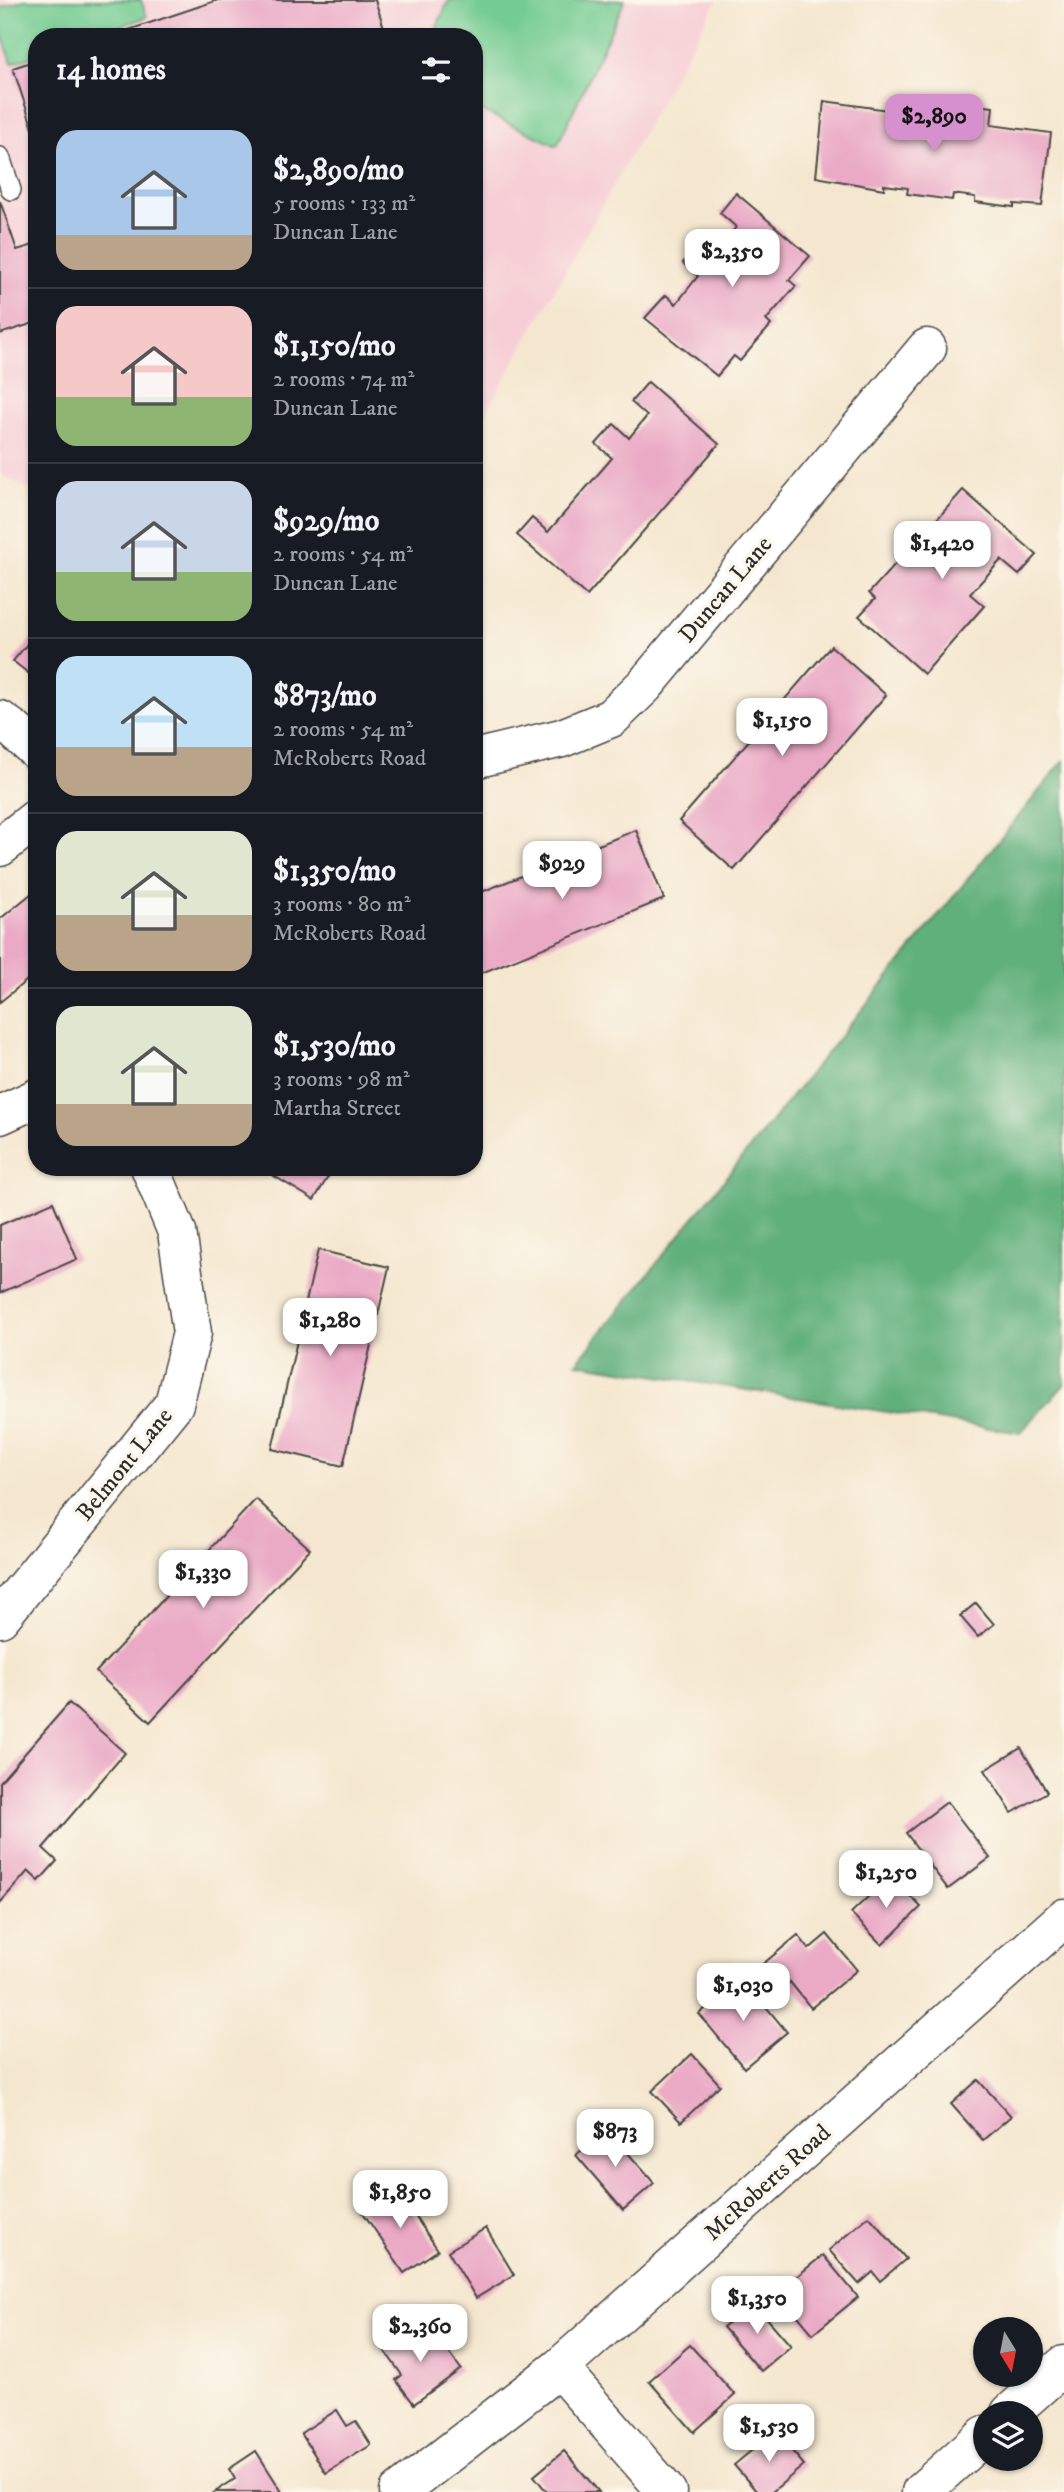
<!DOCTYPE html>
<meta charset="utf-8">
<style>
:root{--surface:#171b24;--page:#20242c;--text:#f1f3f6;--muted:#9ea1a6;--line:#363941;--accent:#d690ce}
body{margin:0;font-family:"IM FELL DW Pica",serif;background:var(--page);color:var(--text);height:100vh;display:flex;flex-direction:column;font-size:26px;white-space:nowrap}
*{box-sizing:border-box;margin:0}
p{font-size:23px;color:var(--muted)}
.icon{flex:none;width:38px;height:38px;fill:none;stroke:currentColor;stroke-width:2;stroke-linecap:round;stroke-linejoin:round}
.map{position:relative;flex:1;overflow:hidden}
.details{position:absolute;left:28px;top:28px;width:455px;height:1148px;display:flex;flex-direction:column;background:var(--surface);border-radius:28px;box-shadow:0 2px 5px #0004}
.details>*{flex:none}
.needle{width:46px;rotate:170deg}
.fabs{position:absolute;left:973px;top:2317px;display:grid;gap:14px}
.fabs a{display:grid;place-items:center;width:70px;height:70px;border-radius:50%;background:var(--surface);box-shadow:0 2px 5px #0004;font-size:35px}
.price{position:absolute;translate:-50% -60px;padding:0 16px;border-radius:14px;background:#fff;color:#222;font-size:23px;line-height:46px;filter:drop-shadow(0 2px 4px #0008)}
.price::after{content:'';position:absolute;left:50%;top:42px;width:21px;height:16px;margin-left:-10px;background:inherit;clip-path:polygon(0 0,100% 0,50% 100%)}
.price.on{background:var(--accent);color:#111}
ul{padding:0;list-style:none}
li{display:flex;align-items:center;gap:21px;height:175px;padding:0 28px}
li+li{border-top:2px solid var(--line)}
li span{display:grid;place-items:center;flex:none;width:196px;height:140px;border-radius:21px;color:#555}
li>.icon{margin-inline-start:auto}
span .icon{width:84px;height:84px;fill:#fffc;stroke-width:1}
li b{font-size:30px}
h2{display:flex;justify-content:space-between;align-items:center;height:84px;padding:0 28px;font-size:30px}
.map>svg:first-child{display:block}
</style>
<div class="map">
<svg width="1064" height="2492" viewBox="0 0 1064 2492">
<rect width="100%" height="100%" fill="#fbf7ec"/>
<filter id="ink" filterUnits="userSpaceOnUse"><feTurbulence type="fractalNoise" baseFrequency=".0143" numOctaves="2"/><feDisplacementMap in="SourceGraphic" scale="14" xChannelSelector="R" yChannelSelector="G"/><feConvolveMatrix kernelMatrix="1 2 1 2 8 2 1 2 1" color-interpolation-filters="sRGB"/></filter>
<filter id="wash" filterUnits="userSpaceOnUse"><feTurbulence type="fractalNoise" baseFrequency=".00686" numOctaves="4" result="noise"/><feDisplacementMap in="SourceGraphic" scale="28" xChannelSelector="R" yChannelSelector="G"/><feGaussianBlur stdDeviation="1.57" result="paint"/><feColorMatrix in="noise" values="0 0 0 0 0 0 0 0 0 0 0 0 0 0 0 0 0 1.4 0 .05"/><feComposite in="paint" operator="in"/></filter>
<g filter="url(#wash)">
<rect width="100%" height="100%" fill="#f5e7cf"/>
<path fill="#f6cfd6" d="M0,0H717L474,434V37H37V494L0,473Z"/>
<g fill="#75cc92" stroke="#507c5e" stroke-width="2">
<path d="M24,0H141L147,17L90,37H37V55L12,63L0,29V8Z"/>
<path d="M449,0H625L557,146L474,107V37H432Z"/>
</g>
<path fill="#60b07c" stroke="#466e54" stroke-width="2" d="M1064,760V1385L1020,1433L576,1363Z"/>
<g id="blocks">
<g fill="#eaa9c5">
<path d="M218,0H375L387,37H108Z"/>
<path d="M37,60V138H36L13,68Z"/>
<path d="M824,101L945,118L939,109L965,112L966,104L993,107L991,125L1051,133L1042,206L1014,204V207L975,202V197L953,194L952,200L907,194L908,188L884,185V189L816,177Z"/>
<path d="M736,193L810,256L789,280L796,286L766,320L771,325L740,361L734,356L717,376L645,318L666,295L676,304L698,276L683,263L709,236L721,246L736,227L720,213Z"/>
<path d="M0,201L17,250L37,244V330L34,323L0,334Z"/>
<path d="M648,382L719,444L587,596L517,535L532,518L548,532L612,458L596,444L614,424L629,438L647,416L631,402Z"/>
<path d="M963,490L1037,555L1019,575L1001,560L970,594L984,606L924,674L859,616L875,599L869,593L896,563L897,564Z"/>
<path d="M37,632V680L13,661Z"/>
<path d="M831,646L886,695L734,870L679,821Z"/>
<path d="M636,830L664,899L474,976V895Z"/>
<path d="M37,889V972L0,1002V919Z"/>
<path d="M259,1167H334L314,1200Z"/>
<path d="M53,1202L77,1259L0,1293V1225Z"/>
<path d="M318,1250L389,1267L343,1466L272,1449Z"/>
<path d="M256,1499L310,1549L150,1722L96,1672Z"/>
<path d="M976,1603L994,1624L978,1637L960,1616Z"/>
<path d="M69,1703L125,1753L43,1848L57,1861L39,1881L28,1871L0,1903V1782Z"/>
<path d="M1021,1748L1047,1792L1012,1813L985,1770Z"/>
<path d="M947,1802L990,1858L948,1889L906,1833Z"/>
<path d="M890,1876L921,1907L882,1945L851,1913Z"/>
<path d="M827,1934L857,1970L811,2008L790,1982L783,1988L763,1964L798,1935L809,1949Z"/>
<path d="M742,1978L787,2032L744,2068L699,2014Z"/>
<path d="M692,2054L720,2085L681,2122L652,2091Z"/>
<path d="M978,2080L1011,2116L983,2140L951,2104Z"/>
<path d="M607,2129L654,2183L623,2210L576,2155Z"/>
<path d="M396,2188L438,2250L404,2273L362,2211Z"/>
<path d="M869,2216L906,2259L880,2281L873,2272L859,2284L829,2250Z"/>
<path d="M486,2228L514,2275L476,2298L448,2251Z"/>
<path d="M823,2255L858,2297L813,2334L778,2292Z"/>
<path d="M753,2302L791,2346L761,2371L723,2327Z"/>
<path d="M409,2326L424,2346L437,2337L461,2369L414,2404L396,2380L402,2375L382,2347Z"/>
<path d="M690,2345L735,2395L694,2432L649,2381Z"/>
<path d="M337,2410L347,2426L356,2421L371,2445L326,2473L301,2433Z"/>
<path d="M775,2431L804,2465L772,2492H757L734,2465Z"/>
<path d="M256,2451L282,2492H215L235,2479L229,2469Z"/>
<path d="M564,2451L599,2492H547L534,2476Z"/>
</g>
</g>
</g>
<g filter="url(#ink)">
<use href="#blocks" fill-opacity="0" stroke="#494744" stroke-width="2"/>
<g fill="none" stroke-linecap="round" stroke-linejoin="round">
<g stroke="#494744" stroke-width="22">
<path id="lane" d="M0,157L11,190"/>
</g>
<g stroke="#494744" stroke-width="41">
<g id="street">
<path d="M0,720L14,730L37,751"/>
<path d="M474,759L562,738L611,718L645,685L927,348"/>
<path d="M0,847L37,818"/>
<path d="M0,1115L37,1098"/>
<path d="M0,1618L174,1404L192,1333L177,1232L150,1167"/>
<path d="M559,2368L667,2492"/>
<path d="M1010,2413L1064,2365"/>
<path d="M399,2492L559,2368L1064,1918"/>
<path d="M921,2492L985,2435"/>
</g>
</g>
<use href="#lane" stroke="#fff" stroke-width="19"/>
<use href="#street" stroke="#fff" stroke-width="38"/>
</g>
</g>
<g text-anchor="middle" stroke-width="7" stroke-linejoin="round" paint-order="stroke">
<g font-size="24" fill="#2b2b2b" stroke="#fbf7ec">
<text transform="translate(725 589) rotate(-50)" y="8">Duncan Lane</text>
<text transform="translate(124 1464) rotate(-51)" y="8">Belmont Lane</text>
<text transform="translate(767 2182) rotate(-42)" y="8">McRoberts Road</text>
</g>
</g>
</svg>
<div class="fabs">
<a><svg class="needle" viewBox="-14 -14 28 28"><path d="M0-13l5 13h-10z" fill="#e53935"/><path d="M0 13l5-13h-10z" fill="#9ea1a6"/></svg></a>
<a><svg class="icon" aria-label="layers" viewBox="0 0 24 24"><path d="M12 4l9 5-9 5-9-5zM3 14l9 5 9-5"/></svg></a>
</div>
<b class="price on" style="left:934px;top:154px">$2,890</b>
<b class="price" style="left:732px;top:289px">$2,350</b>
<b class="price" style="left:942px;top:581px">$1,420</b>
<b class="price" style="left:782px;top:758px">$1,150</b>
<b class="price" style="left:562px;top:901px">$929</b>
<b class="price" style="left:330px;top:1358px">$1,280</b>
<b class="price" style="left:203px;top:1610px">$1,330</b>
<b class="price" style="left:886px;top:1910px">$1,250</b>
<b class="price" style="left:743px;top:2023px">$1,030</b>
<b class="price" style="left:615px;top:2169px">$873</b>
<b class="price" style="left:400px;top:2230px">$1,850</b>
<b class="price" style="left:757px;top:2336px">$1,350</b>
<b class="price" style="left:420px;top:2364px">$2,360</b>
<b class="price" style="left:769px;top:2464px">$1,530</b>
<section class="details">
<h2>14 homes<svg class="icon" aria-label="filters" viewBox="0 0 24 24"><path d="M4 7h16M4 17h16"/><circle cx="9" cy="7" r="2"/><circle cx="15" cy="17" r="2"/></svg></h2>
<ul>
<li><span style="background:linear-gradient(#a9c7e8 75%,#b9a48a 0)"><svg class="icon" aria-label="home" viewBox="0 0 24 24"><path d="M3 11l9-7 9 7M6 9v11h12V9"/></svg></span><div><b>$2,890/mo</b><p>5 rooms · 133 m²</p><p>Duncan Lane</p></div></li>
<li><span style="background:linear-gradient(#f6c9c9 65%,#8fb573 0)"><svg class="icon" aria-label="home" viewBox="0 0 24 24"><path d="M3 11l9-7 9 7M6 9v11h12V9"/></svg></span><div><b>$1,150/mo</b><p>2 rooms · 74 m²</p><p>Duncan Lane</p></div></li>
<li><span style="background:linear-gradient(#c9d6e8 65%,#8fb573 0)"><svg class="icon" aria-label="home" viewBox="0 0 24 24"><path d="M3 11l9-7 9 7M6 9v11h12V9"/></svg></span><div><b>$929/mo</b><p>2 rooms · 54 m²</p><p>Duncan Lane</p></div></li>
<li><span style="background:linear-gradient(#bfe0f5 65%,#b9a48a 0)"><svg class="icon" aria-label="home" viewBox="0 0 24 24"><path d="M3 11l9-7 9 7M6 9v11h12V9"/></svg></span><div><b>$873/mo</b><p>2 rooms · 54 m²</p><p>McRoberts Road</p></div></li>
<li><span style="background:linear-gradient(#dfe7d0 60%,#b9a48a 0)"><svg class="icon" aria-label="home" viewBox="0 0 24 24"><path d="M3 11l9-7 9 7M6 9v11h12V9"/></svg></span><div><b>$1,350/mo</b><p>3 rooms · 80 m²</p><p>McRoberts Road</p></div></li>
<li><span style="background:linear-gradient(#dfe7d0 70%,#b9a48a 0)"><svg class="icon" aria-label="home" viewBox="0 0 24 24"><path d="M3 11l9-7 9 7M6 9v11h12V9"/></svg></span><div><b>$1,530/mo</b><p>3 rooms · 98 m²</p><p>Martha Street</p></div></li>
</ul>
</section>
</div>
